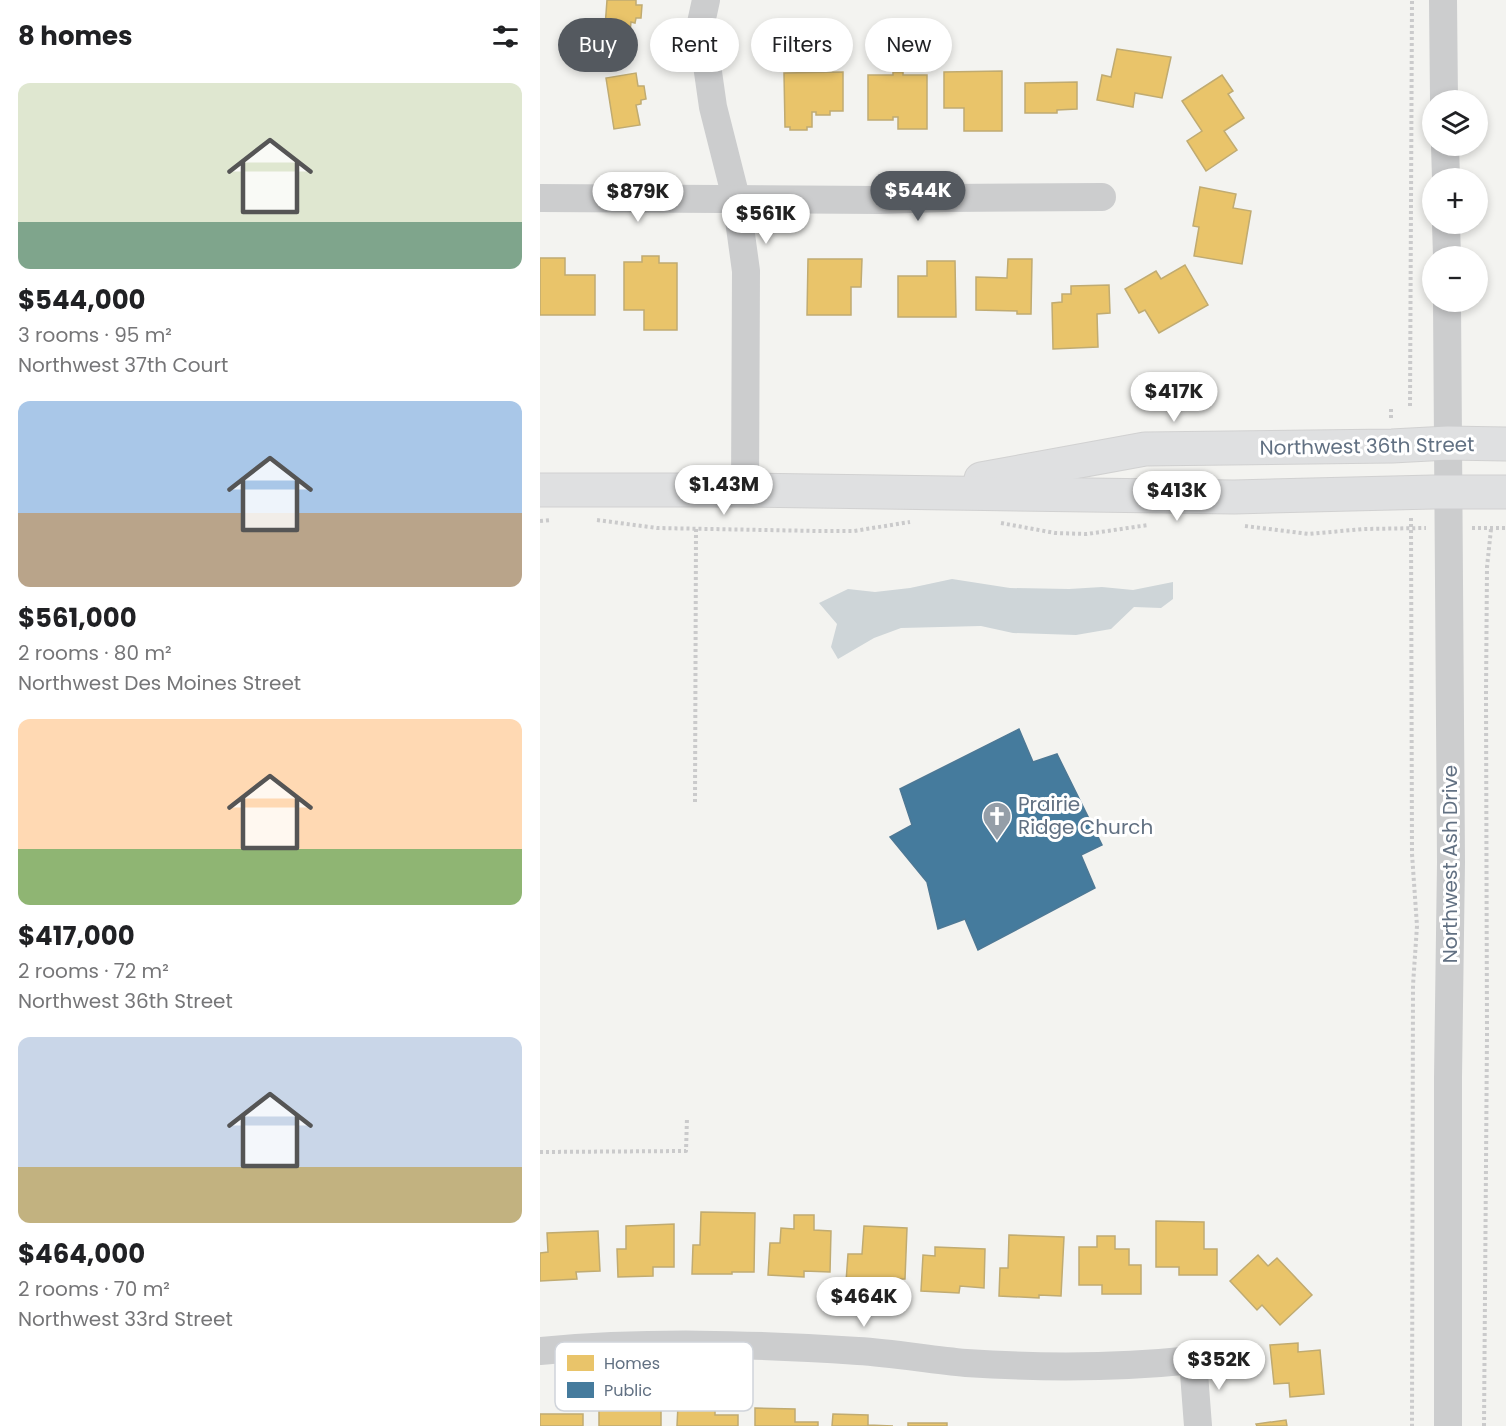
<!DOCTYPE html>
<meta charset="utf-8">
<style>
:root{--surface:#fff;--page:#f2f2f2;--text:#202124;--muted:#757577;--accent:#54595f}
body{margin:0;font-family:Poppins,sans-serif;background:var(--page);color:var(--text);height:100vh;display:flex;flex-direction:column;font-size:22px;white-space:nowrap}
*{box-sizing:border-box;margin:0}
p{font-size:20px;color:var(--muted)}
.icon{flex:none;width:33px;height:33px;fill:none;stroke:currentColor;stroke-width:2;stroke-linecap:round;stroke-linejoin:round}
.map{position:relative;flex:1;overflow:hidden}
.panel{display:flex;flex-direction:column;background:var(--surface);width:540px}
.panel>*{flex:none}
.top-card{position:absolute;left:18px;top:18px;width:570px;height:54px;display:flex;gap:12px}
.fabs{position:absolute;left:882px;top:90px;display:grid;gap:12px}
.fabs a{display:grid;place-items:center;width:66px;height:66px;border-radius:50%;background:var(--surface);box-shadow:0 3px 9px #0003;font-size:30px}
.price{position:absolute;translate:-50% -51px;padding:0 14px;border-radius:21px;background:#fff;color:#222;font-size:20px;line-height:39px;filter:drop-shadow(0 2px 3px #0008)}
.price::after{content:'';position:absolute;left:50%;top:36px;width:18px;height:14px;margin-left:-9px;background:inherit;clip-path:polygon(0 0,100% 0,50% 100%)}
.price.active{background:var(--accent);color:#fff}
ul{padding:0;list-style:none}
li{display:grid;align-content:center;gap:12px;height:318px;padding:0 18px}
li span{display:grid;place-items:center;height:186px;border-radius:12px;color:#555}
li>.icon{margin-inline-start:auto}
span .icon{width:108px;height:108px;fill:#fffc;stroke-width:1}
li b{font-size:26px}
h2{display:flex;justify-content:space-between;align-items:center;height:72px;padding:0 18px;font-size:26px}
.chip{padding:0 21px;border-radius:27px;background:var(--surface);box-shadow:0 3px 9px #0003;font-size:21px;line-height:54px}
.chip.active{background:var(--accent);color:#fff}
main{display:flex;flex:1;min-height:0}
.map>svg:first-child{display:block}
</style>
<main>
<section class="panel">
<h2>8 homes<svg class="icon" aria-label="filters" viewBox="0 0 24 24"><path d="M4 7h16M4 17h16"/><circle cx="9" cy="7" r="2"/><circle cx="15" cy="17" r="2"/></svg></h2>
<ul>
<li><span style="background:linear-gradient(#dfe7d0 75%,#7fa58c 0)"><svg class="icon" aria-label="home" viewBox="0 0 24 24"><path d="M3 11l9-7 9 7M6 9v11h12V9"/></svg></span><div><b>$544,000</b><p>3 rooms · 95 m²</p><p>Northwest 37th Court</p></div></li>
<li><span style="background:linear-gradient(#a9c7e8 60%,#b9a48a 0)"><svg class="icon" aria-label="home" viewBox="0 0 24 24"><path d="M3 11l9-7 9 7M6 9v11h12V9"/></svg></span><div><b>$561,000</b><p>2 rooms · 80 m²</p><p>Northwest Des Moines Street</p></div></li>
<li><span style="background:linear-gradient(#ffd9b3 70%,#8fb573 0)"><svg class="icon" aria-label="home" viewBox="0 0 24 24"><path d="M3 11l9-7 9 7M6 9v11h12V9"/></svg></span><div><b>$417,000</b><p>2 rooms · 72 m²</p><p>Northwest 36th Street</p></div></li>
<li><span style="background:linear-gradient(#c9d6e8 70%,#c2b280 0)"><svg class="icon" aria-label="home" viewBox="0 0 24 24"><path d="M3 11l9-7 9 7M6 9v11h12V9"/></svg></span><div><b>$464,000</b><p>2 rooms · 70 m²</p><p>Northwest 33rd Street</p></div></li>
</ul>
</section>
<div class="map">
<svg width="966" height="1426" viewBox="0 0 966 1426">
<rect width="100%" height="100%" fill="#f3f3f0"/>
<path fill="#ced5d8" d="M412,579L470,588L529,589L562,587L593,590L633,582V599L621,608L594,607L571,629L536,635L473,633L441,626L361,628L334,638L298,659L291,647L297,624L279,603L308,589L335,592L370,588Z"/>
<g fill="#e9c46a" stroke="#c0ab71" stroke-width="1.5">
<path d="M67,0H96V5H102L101,18H96L95,23L91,22L89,43L64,41Z"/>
<path d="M577,49L631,57L622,98L595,93L593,107L557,100L562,75L571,77Z"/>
<path d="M462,71V131H424V108H404V72Z"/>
<path d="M303,72V111H290V115H276V112H272V127H267V130H250V127H245L244,73Z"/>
<path d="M353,72H363V75H387V129H358V117H353V120H328V75H353Z"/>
<path d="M96,73L98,86H104L106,99L101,100V104L96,105L100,125L74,129L66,78Z"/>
<path d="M682,75L693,91L688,94L704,118L684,131L697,150L666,171L647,141L662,131L642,101Z"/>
<path d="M537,82V109L517,110V113H485V83Z"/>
<path d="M660,187L696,194L693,208L711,211L702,264L654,256L659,227L653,226Z"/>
<path d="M102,256H119V263H137V330H104V310H84V262H102Z"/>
<path d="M0,258H25V275H55V315H0Z"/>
<path d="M268,259H322L321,287H311V315H267Z"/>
<path d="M468,259H492L491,314H477V311L436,310V277L467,278Z"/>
<path d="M387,261H415L416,317H358V276H387Z"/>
<path d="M645,265L668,305L619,333L605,310L599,313L585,289L616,271L621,279Z"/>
<path d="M569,285L570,313L557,314L558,347L513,349L512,303L522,302V294H531V286Z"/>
<path d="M161,1212L215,1213L214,1272H192V1274H152L153,1245H160Z"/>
<path d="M254,1215H274V1230L291,1231L290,1272L264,1271V1277L228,1275L230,1243H240L241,1228L254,1229Z"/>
<path d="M616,1221L664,1222V1249H677V1275H639V1267H616Z"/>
<path d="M134,1224V1267H113V1276L78,1277L77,1249H86V1226Z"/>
<path d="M324,1226L367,1228L365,1279H345V1283L306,1282L308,1254H322Z"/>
<path d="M58,1231L60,1271L36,1272L37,1279L0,1281V1253L8,1252L7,1233Z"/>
<path d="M469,1235L524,1237L521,1296L499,1295V1298L459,1296L460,1268H468Z"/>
<path d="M557,1236H575V1249H589V1265H601V1294H562V1285H539V1247H557Z"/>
<path d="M395,1247L445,1249L444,1288L420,1286L419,1293L381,1291L383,1255L395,1256Z"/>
<path d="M718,1255L728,1266L737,1258L772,1295L740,1325L722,1305L717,1310L690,1281Z"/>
<path d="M758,1343V1352L780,1350L784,1394L750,1397L749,1383L734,1384L730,1345Z"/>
<path d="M138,1405H175V1415H198V1426H137Z"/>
<path d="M59,1408L121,1409V1426H59Z"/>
<path d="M215,1408L255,1409V1422H278V1426H215Z"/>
<rect x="0" y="1414" width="43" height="12"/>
<path d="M293,1414L328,1415V1425L353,1426H292Z"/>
<path d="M746,1420L747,1426H717L716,1424Z"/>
<rect x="368" y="1423" width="39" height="3"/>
</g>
<path fill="#457b9d" stroke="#4d7895" stroke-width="1.5" d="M479,729L493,762L517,754L562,845L541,855L555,888L438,950L425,919L398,929L387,882L350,837L372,825L360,789Z"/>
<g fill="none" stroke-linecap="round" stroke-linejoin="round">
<g stroke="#d1d1d1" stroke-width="35">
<g id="major">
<path d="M441,479L605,449L852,446L908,443L966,444"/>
<path d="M0,490H205L694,497L893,492H966"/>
</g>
</g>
<g stroke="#cacacb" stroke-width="4" stroke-dasharray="3 3" stroke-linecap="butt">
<path d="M870,406L872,0"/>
<path d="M851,409V419"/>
<path d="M871,518L872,854L877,926L873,985L872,1426"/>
<path d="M57,520L117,528L279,531H314L370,522"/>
<path d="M0,521L11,520"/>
<path d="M461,523L515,533L547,534L608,525"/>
<path d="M705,526L769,534L823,529L886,528"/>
<path d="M932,528H966"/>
<path d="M155,802L156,529"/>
<path d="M0,1152L146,1151L147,1118"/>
<path d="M944,1426L947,1034L946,695L947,567L951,529"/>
</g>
<g stroke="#cccdce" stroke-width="28">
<path d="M166,0L161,23L173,107L196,198L206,271L205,490"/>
<path d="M903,0L904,100"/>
<path d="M905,146L906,178"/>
<path d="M0,198L340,200L404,198L562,197"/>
<path d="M906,224L907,256"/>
<path d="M907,302L911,862L908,1078V1426"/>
<path d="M0,1351C107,1341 211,1344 318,1351C354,1353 390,1360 426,1363C502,1368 577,1368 653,1360L658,1426"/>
</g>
<use href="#major" stroke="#dfe0e1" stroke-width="33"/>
</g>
<defs>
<g id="church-pin" transform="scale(1.5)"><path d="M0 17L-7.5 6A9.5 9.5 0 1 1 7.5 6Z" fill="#949ea8" stroke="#fff"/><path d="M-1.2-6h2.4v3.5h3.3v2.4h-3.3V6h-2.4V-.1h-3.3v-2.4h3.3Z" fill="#fff"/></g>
</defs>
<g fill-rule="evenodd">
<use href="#church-pin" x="457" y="816"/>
</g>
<g text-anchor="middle" stroke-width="6" stroke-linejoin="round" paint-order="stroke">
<g font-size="20" fill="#617082" stroke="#fff">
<text transform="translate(827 446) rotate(-1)" y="7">Northwest 36th Street</text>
<text transform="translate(910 864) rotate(-90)" y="7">Northwest Ash Drive</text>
</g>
<g font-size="20" fill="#617082" stroke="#fff" text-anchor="start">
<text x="478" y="811">Prairie<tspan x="478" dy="23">Ridge Church</tspan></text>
</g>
</g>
<rect x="15" y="1342" width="198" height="69" rx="9" fill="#fff" stroke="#d0d4da" stroke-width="1.5"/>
<rect x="27" y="1355" width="27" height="16" fill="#e9c46a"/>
<rect x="27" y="1382" width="27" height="16" fill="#457b9d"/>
<g font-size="16" fill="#617082">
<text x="64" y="1369">Homes</text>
<text x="64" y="1396">Public</text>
</g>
</svg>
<div class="fabs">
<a><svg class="icon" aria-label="layers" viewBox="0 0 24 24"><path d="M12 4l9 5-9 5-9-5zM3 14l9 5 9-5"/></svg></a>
<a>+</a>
<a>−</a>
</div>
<b class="price active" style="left:378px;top:222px">$544K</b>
<b class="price" style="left:98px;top:223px">$879K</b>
<b class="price" style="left:226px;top:245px">$561K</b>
<b class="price" style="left:634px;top:423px">$417K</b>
<b class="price" style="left:184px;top:516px">$1.43M</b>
<b class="price" style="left:637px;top:522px">$413K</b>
<b class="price" style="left:324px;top:1328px">$464K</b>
<b class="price" style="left:679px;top:1391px">$352K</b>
<div class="top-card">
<a class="chip active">Buy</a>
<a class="chip">Rent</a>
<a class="chip">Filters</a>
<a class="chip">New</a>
</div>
</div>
</main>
